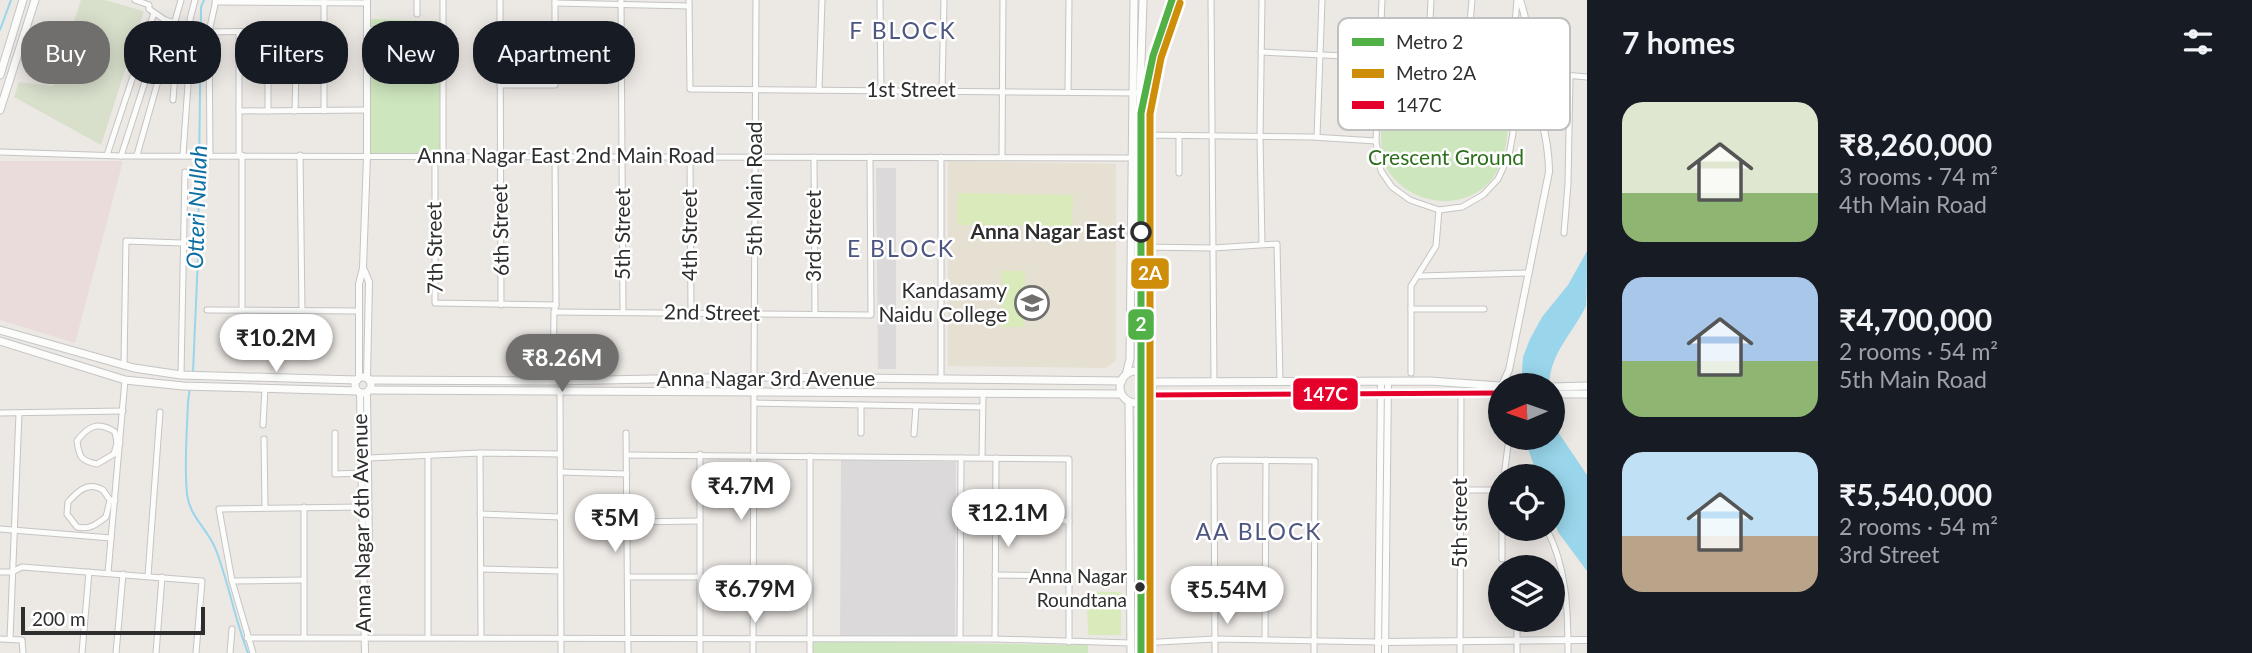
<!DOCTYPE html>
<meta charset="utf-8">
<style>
:root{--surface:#171b24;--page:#20242c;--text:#f1f3f6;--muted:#9ea1a6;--accent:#706f6e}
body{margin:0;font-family:Lato,sans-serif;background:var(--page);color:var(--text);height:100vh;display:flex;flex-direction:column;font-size:26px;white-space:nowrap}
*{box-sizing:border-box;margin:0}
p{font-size:23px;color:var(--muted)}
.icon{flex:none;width:38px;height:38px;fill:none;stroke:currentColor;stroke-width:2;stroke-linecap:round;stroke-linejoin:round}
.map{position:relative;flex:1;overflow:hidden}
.panel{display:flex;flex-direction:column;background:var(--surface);width:665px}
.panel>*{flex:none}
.hud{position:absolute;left:21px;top:21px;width:665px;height:63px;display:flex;gap:14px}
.needle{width:46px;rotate:268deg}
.tools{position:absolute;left:1488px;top:373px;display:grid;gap:14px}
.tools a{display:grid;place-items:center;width:77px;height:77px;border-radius:50%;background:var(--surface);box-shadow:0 4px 18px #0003;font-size:35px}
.scale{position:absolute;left:21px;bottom:18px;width:184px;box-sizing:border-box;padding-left:7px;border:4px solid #2e2e2e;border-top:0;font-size:19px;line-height:24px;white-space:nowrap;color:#2e2e2e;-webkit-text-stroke:5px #fff;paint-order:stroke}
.price{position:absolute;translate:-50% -60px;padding:0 16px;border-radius:24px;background:#fff;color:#222;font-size:23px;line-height:46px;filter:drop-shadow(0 2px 4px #0008)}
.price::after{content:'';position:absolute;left:50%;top:42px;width:21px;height:16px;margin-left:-10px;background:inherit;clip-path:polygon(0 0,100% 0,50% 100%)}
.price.current{background:var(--accent);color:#fff}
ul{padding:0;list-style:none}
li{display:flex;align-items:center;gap:21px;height:175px;padding:0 35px}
li span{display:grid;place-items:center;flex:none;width:196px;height:140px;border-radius:21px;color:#555}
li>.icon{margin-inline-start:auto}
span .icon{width:84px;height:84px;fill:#fffc;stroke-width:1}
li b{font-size:30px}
h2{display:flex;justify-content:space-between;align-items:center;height:84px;padding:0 35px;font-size:30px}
.pill{padding:0 24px;border-radius:28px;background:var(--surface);box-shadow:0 4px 18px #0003;font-size:24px;line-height:63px}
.pill.current{background:var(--accent);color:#fff}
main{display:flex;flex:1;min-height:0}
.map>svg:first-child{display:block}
</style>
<main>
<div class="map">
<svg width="1587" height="653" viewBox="0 0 1587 653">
<rect width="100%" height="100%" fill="#ece8e4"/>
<g fill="#dcd9db">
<path d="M876,168H896V369H878Z"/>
<path d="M841,460L956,462L955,636H840Z"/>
</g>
<path fill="#e6e0d3" d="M948,161L1116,164V360L1106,368L948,366Z"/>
<path fill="#e9dcdb" d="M0,161H123L75,343L0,320Z"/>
<g fill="#cee6be">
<path d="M371,19L440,21V154L370,153Z"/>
<path d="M1385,65L1447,68L1444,115L1509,119C1507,140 1505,163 1491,180C1463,214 1407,205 1386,167C1376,149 1384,88 1385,65Z"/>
<path d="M811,641L1088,645V653H811Z"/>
</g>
<path fill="#d8e0cc" d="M81,0H104L144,11L101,145L14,97L19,82L53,86Z"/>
<g fill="#d9eabb">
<path d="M958,193L1073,195L1072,226L957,225Z"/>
<path d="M1002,271H1025L1024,327H1001Z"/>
<path d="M1087,592H1121V635H1088Z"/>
</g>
<g fill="#99d6ec">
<path d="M1587,251C1587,265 1587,295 1586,306C1573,333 1550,353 1549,385H1521L1523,357L1530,339L1542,317L1568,285Z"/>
<path d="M1552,423L1587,475V571L1558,532L1552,517V476H1538L1524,438H1552Z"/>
</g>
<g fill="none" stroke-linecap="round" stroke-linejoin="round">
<g stroke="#99d6ec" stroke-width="2">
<path d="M0,30L11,0"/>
<path d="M193,372L198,257L201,7L204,0"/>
<path d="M190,387L188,402C187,432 184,464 187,494C190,518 208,529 216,550C229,584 235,620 248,653"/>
</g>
<g stroke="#c5c4c5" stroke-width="7">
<g id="minor">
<path d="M135,0L149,5V9L165,20L189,27"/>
<path d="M324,0V111"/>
<path d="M443,0V156"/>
<path d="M500,0L501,305"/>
<path d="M621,0L623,312"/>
<path d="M689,0L690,89L1136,93"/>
<path d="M880,0L881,90"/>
<path d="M1211,0L1214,381"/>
<path d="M1382,0L1376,141L1381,171L1392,187L1410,200L1439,210L1462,207L1483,195L1498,179L1509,155L1513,133L1511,69L1517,0"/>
<path d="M215,2L367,3"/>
<path d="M555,3L689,6"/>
<path d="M417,14V0"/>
<path d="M1470,23L1472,0"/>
<path d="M367,30L406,27"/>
<path d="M268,31V111"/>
<path d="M209,32L324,30"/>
<path d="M1261,52L1471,62L1532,72L1587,77"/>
<path d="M1428,60L1431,0"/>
<path d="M500,85H555V0"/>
<path d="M819,90L822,0"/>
<path d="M942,91L944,0"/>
<path d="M1068,91L1069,0"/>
<path d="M173,100L176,61L188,27"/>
<path d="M239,111L367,110"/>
<path d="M295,111L297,31"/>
<path d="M1140,135L1312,137L1376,141"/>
<path d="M1317,137L1322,0"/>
<path d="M0,152L121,156L1132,158"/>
<path d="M107,155L154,13"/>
<path d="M137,155L181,0"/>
<path d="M183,155L192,28L190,19L195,0"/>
<path d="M210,155L209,32L216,0"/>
<path d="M239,155V32"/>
<path d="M300,155L302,310"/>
<path d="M121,156L165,20"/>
<path d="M435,156V303L556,305"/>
<path d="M690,157L691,313"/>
<path d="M814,157L815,314"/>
<path d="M1002,157L1003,0"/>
<path d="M1179,173V135"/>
<path d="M1564,233L1568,184L1570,76"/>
<path d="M1262,244L1260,136L1262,0"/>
<path d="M1140,247L1213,248L1277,244L1280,380"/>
<path d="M1419,276L1527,273"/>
<path d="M1411,309H1484"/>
<path d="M207,310L359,311"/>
<path d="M242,310V155"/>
<path d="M554,312L871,315L870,157"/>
<path d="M124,366L126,241L182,243"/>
<path d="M1411,373V286L1436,246L1439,210"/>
<path d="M181,375L185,172"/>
<path d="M754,377L756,0"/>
<path d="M941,380V157"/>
<path d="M553,381L554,312L556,305L555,156"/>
<path d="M560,390L561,653"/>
<path d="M754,403L983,407"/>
<path d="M861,405V433"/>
<path d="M0,413L123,411"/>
<path d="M263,425L265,388"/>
<path d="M335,433V474L362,473"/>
<path d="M626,433L628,653"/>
<path d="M914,434L916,406"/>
<path d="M264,439L265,507"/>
<path d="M117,443L114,454L97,464C81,461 79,457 77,441C88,426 98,421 115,432L117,443H120"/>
<path d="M480,453L481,637"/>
<path d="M700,454V653"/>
<path d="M627,455L1069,459V642"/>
<path d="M428,456V637"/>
<path d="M369,458L480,453L560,454"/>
<path d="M982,458L983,394"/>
<path d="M560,472L627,474"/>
<path d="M1504,476L1509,438"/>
<path d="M1460,490H1500"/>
<path d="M110,500L103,490C88,481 78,491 68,502L67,514L77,527C90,530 97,524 106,517L110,500H115"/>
<path d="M304,507V637"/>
<path d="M480,514L560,517"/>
<path d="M995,520L1069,521"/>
<path d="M628,522L700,521"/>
<path d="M1502,528V559"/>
<path d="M1546,528C1567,567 1568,611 1568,653"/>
<path d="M0,529L111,538"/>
<path d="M481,569L560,571"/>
<path d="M0,572H12L22,567L202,581L196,653"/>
<path d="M108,573L125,380"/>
<path d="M995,575L1069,576"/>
<path d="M148,576L160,412"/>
<path d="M628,577H700"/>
<path d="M232,581L304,580"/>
<path d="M247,638L995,639L1131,643"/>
<path d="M960,638L961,458"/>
<path d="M0,639L22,640L23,653"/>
<path d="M10,639L19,413"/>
<path d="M995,639L996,458"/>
<path d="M1265,639L1266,460"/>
<path d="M1140,643L1215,639L1378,642"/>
<path d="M82,653L89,572"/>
<path d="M116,653L123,574"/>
<path d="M156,653L162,577"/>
<path d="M230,653L232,629"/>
<path d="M253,653L232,581L219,509L361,507"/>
<path d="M753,653L754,392"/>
<path d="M810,653V456"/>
<path d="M1215,653L1214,465L1216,461L1222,460L1315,461L1314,653"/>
<path d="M1460,653L1461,393"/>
<path d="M1517,653V620"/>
</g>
</g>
<g stroke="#c5c4c5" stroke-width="8">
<g id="tertiary">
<path d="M364,270L369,282L367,378"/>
<path d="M359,378V284L363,268L367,156V0"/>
<path d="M1502,385L1509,370L1549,172C1549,139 1538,108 1532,75C1527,48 1530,28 1520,0"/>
<path d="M360,393L365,653"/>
<path d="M364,555L369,551L367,392"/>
<path d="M1382,642L1587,640"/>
<path d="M1378,653L1381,382"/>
<path d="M1385,653L1388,382"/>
</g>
</g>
<g stroke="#c5c4c5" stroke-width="9">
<g id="secondary">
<path d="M0,75L23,0"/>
<path d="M0,110L35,0"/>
<path d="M0,330L134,368L181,375L357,380"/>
<path d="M0,341L125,380L183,386L357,391"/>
<circle cx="1136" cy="387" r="16"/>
<path d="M1143,373L1140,359V93L1143,0"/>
<path d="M1126,375L1130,359L1134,0"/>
<circle cx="363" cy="385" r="8"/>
<path d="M369,380L553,381L754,377L1122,381"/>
<path d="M1152,382L1430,381L1500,386"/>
<path d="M1552,387L1587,386"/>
<path d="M369,390L1121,394"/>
<path d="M1552,394H1587"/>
<path d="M1151,395L1500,393"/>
<path d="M1129,402L1131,653"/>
<path d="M1140,403V653"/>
</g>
</g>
<use href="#minor" stroke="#fcfcfb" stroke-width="5"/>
<use href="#tertiary" stroke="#fcfcfb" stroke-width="6"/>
<use href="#secondary" stroke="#fcfcfb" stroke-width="7"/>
<g stroke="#fff" stroke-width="10">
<g id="bus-1">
<path d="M1151,395L1500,393"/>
<path d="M1140,403V653"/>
</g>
</g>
<use href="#bus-1" stroke="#e4002b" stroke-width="5"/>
<g stroke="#fff" stroke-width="12">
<path id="metro-1" d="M1141,653V113L1153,56L1172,0"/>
</g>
<g stroke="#fff" stroke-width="12">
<path id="metro-2" d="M1150,653V114L1161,58L1180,3"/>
</g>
<use href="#metro-1" stroke="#51b147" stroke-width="7"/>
<use href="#metro-2" stroke="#cf8e09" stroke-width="7"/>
</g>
<defs>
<g id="university-ring" transform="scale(1.75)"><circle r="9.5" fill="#fff" stroke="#706f6e" stroke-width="1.5"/><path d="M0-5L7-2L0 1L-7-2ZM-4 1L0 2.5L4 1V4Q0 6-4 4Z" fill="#706f6e"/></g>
</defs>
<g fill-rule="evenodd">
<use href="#university-ring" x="1032" y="303"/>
</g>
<circle fill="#fff" stroke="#2e2e2e" stroke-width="3.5" cx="1141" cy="232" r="9"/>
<circle fill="#2e2e2e" stroke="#fff" stroke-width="2.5" cx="1140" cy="587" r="6"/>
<g text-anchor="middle" stroke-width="5" stroke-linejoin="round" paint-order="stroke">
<g font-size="19" fill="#2e2e2e" stroke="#fff" text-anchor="end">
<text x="1127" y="583">Anna Nagar<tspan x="1127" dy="24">Roundtana</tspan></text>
</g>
<g font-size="21" fill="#2e2e2e" stroke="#fff">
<text x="911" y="97">1st Street</text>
<text x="566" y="163">Anna Nagar East 2nd Main Road</text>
<text transform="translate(755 189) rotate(-90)" y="7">5th Main Road</text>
<text transform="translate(501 230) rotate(-91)" y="7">6th Street</text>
<text transform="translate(623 234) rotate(-90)" y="7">5th Street</text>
<text transform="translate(690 235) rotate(-90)" y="7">4th Street</text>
<text transform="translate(814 236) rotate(-90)" y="7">3rd Street</text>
<text transform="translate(435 248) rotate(-91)" y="7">7th Street</text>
<text transform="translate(712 313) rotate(1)" y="7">2nd Street</text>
<text x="766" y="386">Anna Nagar 3rd Avenue</text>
<text transform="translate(362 523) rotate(-91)" y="7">Anna Nagar 6th Avenue</text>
<text transform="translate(1460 523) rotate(-90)" y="7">5th street</text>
</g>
<g font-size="21" fill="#2c6e1b" stroke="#fff">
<text x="1446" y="165">Crescent Ground</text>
</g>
<g font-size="21" font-weight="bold" fill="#2e2e2e" stroke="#fff" text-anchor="end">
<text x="1125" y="239">Anna Nagar East</text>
</g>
<g font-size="21" fill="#2e2e2e" stroke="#fff" text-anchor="end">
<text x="1007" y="298">Kandasamy<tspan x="1007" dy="24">Naidu College</tspan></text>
</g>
<g font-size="23" letter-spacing="2" fill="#4d5680" stroke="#fff">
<text x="903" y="39">F BLOCK</text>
<text x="901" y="257">E BLOCK</text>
<text x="1259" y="540">AA BLOCK</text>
</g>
<g font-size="23" font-style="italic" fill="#0d6fa3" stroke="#fff">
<text transform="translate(197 207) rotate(-88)" y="8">Otteri Nullah</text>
</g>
</g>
<rect x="1338" y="18" width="232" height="112" rx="10" fill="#fff" stroke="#c0c0c0" stroke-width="2"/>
<rect x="1352" y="38" width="32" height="8" fill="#51b147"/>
<rect x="1352" y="69" width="32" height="9" fill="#cf8e09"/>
<rect x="1352" y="101" width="32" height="8" fill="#e4002b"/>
<g font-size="19" fill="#2e2e2e">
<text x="1396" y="49">Metro 2</text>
<text x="1396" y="80">Metro 2A</text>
<text x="1396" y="112">147C</text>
</g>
<g stroke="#fff" stroke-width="2.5">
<rect x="1130" y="257" width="40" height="33" rx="7" fill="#cf8e09"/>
<rect x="1127" y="308" width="28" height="33" rx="7" fill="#51b147"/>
<rect x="1292" y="377" width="67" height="34" rx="7" fill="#e4002b"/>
</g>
<g font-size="19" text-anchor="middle" font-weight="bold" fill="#fff">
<text x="1150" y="280">2A</text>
<text x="1141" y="331">2</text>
<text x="1325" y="401">147C</text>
</g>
</svg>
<div class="tools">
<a><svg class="needle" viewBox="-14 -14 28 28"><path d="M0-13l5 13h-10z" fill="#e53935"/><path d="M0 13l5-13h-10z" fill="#9ea1a6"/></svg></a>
<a><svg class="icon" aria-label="locate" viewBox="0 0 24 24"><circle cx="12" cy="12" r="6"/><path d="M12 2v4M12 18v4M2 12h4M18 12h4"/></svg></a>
<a><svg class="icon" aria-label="layers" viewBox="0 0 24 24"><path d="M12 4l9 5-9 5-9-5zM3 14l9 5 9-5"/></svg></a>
</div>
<div class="scale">200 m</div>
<b class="price" style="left:276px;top:374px">₹10.2M</b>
<b class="price current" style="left:562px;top:394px">₹8.26M</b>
<b class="price" style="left:741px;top:522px">₹4.7M</b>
<b class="price" style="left:1008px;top:549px">₹12.1M</b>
<b class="price" style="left:615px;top:554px">₹5M</b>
<b class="price" style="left:755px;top:625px">₹6.79M</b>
<b class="price" style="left:1227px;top:626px">₹5.54M</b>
<div class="hud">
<a class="pill current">Buy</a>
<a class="pill">Rent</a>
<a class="pill">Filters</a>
<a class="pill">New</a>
<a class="pill">Apartment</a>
</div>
</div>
<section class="panel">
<h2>7 homes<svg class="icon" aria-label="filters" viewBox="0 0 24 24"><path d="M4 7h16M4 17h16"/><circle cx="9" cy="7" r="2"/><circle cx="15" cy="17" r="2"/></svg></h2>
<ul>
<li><span style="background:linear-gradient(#dfe7d0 65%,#8fb573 0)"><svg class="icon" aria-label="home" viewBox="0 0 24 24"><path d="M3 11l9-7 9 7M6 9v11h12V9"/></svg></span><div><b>₹8,260,000</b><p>3 rooms · 74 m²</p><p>4th Main Road</p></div></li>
<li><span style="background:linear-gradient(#a9c7e8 60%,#8fb573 0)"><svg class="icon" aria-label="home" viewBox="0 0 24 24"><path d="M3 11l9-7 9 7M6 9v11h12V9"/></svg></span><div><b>₹4,700,000</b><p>2 rooms · 54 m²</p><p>5th Main Road</p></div></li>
<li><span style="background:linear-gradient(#bfe0f5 60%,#b9a48a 0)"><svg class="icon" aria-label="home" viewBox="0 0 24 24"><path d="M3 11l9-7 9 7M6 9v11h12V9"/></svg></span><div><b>₹5,540,000</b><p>2 rooms · 54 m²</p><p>3rd Street</p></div></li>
</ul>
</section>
</main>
